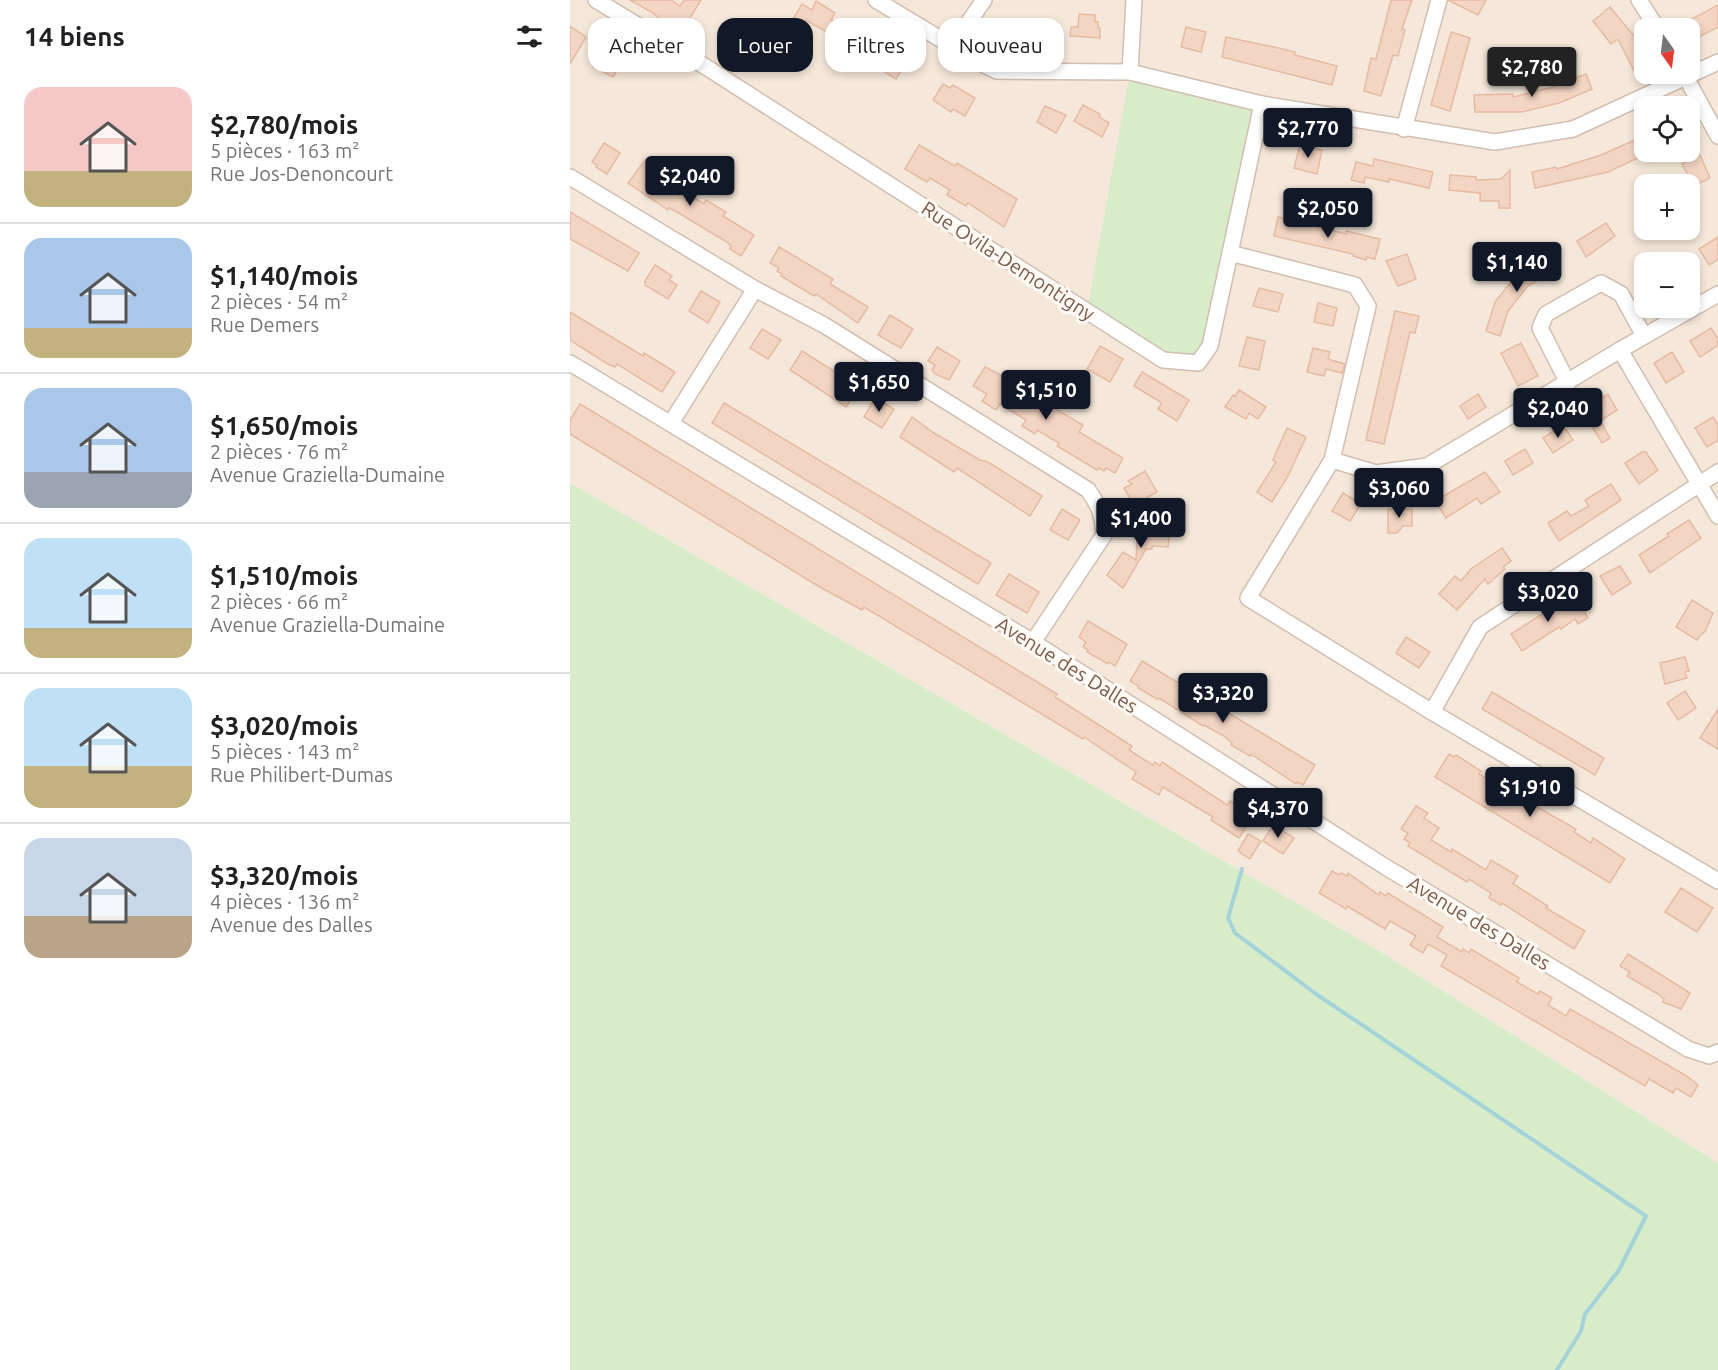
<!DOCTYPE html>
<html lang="fr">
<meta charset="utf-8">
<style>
:root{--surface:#fff;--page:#f6f6f6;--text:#202124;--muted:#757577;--line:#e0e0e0;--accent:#111827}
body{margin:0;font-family:Ubuntu,sans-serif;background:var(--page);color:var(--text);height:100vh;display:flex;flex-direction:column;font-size:22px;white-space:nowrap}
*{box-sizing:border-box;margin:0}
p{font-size:20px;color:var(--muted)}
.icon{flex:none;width:33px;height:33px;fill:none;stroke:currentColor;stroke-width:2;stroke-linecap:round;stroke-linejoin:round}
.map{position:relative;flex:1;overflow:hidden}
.drawer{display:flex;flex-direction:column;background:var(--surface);width:570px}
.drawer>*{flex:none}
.top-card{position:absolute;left:18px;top:18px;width:570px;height:54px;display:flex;gap:12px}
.needle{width:39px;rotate:166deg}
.tools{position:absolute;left:1064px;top:18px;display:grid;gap:12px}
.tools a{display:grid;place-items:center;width:66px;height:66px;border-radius:12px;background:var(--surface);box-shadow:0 3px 9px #0003;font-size:30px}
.price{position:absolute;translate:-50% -51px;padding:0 14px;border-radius:6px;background:var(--accent);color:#fff;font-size:20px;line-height:39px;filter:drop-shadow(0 2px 3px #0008)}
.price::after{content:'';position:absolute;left:50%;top:36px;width:18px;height:14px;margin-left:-9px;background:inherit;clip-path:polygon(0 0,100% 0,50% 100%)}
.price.selected{background:#222;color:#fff}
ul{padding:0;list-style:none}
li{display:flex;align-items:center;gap:18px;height:150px;padding:0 24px}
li+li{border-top:2px solid var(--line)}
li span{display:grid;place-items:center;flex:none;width:168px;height:120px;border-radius:18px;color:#555}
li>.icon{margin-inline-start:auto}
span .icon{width:72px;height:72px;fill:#fffc;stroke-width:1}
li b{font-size:26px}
h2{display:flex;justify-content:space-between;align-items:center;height:72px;padding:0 24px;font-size:26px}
.tag{padding:0 21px;border-radius:18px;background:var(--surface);box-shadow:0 3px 9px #0003;font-size:21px;line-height:54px}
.tag.selected{background:var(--accent);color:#fff}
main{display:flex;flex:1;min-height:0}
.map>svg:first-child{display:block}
</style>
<main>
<section class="drawer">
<h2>14 biens<svg class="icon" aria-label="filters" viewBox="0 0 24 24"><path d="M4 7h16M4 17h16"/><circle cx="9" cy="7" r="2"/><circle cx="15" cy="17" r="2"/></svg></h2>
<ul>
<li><span style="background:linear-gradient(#f6c9c9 70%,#c2b280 0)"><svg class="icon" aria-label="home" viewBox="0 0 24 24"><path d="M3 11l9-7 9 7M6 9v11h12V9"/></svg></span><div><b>$2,780/mois</b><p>5 pièces · 163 m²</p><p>Rue Jos-Denoncourt</p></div></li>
<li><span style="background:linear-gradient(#a9c7e8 75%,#c2b280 0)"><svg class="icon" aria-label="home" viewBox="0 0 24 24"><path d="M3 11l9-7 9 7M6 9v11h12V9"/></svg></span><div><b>$1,140/mois</b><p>2 pièces · 54 m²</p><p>Rue Demers</p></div></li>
<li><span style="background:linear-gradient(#a9c7e8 70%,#9aa5b1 0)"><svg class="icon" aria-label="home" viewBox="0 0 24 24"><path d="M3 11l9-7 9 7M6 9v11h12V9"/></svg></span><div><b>$1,650/mois</b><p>2 pièces · 76 m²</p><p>Avenue Graziella-Dumaine</p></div></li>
<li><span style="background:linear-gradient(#bfe0f5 75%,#c2b280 0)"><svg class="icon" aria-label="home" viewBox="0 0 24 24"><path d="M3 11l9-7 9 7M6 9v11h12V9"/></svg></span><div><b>$1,510/mois</b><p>2 pièces · 66 m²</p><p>Avenue Graziella-Dumaine</p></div></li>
<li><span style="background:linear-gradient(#bfe0f5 65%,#c2b280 0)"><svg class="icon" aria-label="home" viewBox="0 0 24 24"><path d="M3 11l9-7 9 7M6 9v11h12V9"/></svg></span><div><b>$3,020/mois</b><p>5 pièces · 143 m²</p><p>Rue Philibert-Dumas</p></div></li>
<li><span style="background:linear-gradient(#c9d6e8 65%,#b9a48a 0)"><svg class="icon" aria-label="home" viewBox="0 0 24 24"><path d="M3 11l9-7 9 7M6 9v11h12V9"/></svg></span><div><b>$3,320/mois</b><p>4 pièces · 136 m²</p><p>Avenue des Dalles</p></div></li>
</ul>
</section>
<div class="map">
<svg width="1148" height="1370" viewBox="0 0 1148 1370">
<rect width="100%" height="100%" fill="#fdf6ec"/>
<path fill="#f5e8da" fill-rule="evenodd" d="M0,0H1148V1163L811,952L0,483ZM1074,28H1119V74H1074ZM1074,106H1119V152H1074ZM1074,184H1119V230H1074ZM1074,262H1119V308H1074Z"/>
<g fill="#d8ecc9">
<path d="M560,72L692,104L640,346L628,363L593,360L517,311Z"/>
<path d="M0,483L811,952L1148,1163V1370H0Z"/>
</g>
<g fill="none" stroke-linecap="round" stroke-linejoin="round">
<path stroke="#a5d3da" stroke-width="4" d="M672,869L658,918L665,933L746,994L1076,1216L1049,1270L1015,1314L1011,1331L987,1370"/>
</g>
<g fill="#f3d5c3" stroke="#e6bba3" stroke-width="1.5">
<path d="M60,0H101L110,6L114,0H131L112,31L102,25L99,29L90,23L91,20L83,13Z"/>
<path d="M821,0H842L832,29L835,30L828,56L823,55L811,96L794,91L801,58L806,59Z"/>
<path d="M878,0H916L908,15Z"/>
<path d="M246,1L265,13L261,20L280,30L284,24L300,34L290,51L236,20L233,27L222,21L232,4L242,10Z"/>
<path d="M1148,5V27L1125,39L1116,22Z"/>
<path d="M1040,7L1074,48V68L1065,73L1048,39L1041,44L1023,21Z"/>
<path d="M509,14L525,15V22H528V28H530V38L500,36L501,27H508Z"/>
<path d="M0,26L16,37L0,64Z"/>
<path d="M616,27L636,32L631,52L611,47Z"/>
<path d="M881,32L900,38L880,111L861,105Z"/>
<path d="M656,37L713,49L725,52V55L767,66L762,85L652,57Z"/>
<path d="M34,47L54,59L43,77L23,66Z"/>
<path d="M320,49L338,60L326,79L308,68Z"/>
<path d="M1016,74L1022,89L989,103L952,112H905L904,95L943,94V97L984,87Z"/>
<path d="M373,84L380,88L383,85L405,98L395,116L383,109L381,112L363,100Z"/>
<path d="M513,105L530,114L529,117L539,123L532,137L504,121Z"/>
<path d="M475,106L496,115L486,133L467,122Z"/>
<path d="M1074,136V155L1038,172L965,188L962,172L986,167L987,169L1031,155Z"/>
<path d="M34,143L50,153L37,174L26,167L27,165L22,162Z"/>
<path d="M349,145L385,166L387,163L447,199L434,227L398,203L396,206L377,195L380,190L360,178L357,182L335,169Z"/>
<path d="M730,145L752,150L747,174L724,168Z"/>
<path d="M1130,155L1140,178L1124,186L1112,164Z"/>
<path d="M76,159L96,172L92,178L134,204L136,200L156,212L153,216L184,235L171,256L160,249L161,246L157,242L107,212L99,208L98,210L58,183Z"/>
<path d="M804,159L863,172L859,188L819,179V182L795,177L794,183L781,180L786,162L803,166Z"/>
<path d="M940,170V208H929V201H910V193L879,190L880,175L906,177V180L931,179Z"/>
<path d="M0,212L69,253L58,271L0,239Z"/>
<path d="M708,217L776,234V231L810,239L805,259L797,257L796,260L783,256V254L704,236Z"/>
<path d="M1036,223L1045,236L1016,257L1007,241Z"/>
<path d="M1148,237V259L1139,265L1129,249Z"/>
<path d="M209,247L263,279L260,284L298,307L288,323L246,294L244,296L211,276L212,274L207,271L209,268L200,263Z"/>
<path d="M837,254L846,279L828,286L816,261Z"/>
<path d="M980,256L988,268L958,286L938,311L930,336L916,331L925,302L945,277Z"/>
<path d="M85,265L102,276L99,280L107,285L98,299L75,285V281Z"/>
<path d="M689,288L713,294L708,312L683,306Z"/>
<path d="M131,291L150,302L138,323L119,311Z"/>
<path d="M748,303L767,308L763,326L744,322Z"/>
<path d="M825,311L849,316L845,333L840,332L814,444L796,440Z"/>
<path d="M0,312L73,356L74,353L105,372L92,392L47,364L45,367L36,363L0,340Z"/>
<path d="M320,315L343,329L331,348L308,335Z"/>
<path d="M1141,328L1148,339V345L1130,357L1120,341Z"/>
<path d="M192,329L211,340L198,359L180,348Z"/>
<path d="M677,337L695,341L689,370L669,366Z"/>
<path d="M951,343L968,376L948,386L931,353Z"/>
<path d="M530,346L553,359L540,382L517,369Z"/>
<path d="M367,347L390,361L379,380L365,374L362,370L365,365L358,361Z"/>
<path d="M743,348L760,352L758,359L775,364L772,373L756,369L754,376L737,372Z"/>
<path d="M232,351L289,387L276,407L220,370Z"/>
<path d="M1102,352L1114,372L1096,383L1084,363Z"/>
<path d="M415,367L441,380L440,382L513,425L509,432L553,458L545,473L536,468L534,471L529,468L527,470L487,446L489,443L467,430L465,434L452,426L456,420L430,404L426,410L412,401L417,394L403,386Z"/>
<path d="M572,372L619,400L607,421L588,409L592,403L564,386Z"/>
<path d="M669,390L696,407L688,419L679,413L676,419L655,407L663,395L665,396Z"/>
<path d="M908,394L916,407L898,419L890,406Z"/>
<path d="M1038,394L1047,410L1030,421L1040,438L1032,443L1012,410Z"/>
<path d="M305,398L324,409L312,428L294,417Z"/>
<path d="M154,403L421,563L408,584L142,423Z"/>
<path d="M10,404L487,694L485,697L562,746L559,750L583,765L585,762L590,766L592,762L657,805L660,801L668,807L667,809L671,812L669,814L680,821L669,838L641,820L643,817L593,787L589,795L562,779L566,772L514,737L513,739L294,607L292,610L248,586L0,434V420Z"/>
<path d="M342,417L364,433L410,460L418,462L472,496L460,516L387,468L384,472L330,437Z"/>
<path d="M1143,417L1148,425V440L1137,447L1125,428Z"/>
<path d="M993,425L1003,440L983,453L973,438Z"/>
<path d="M717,428L736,437L717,478L702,502L687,492L706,462L703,460Z"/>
<path d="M955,449L963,463L943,475L935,461Z"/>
<path d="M1072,452H1076L1088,470L1069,484L1055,463Z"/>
<path d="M575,471L587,492L564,505L554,488L562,484L558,481Z"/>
<path d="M915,472L930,492L911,504L907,498L876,518L865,501Z"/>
<path d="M1041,484L1051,500L989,541L978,523L997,511L1001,516L1019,506L1015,500Z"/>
<path d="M773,493L791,504L780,521L762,511Z"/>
<path d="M492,509L510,520L498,540L480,530Z"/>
<path d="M818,509H842V526H833L827,533H818Z"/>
<path d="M572,519L601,522L598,547L582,546V549H576L553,588L537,575L553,552L566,560L568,530H571Z"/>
<path d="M1119,520L1131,538L1080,573L1069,555L1099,536L1097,534Z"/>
<path d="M932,548L941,561L933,567L935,569L918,584L915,579L887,610L869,594L885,576L891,581L901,569Z"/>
<path d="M1050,566L1061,583L1042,595L1030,576Z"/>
<path d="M439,574L469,592L457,613L426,595Z"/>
<path d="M999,597L1007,611L1012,608L1018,618L1008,624L1005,619L991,629L989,627L952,651L941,634Z"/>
<path d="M1122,600L1143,613L1135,632L1131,634L1127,640L1106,627Z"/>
<path d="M518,621L557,644L545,666L539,662L538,664L517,652L518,650L513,647L516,642L509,637Z"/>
<path d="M836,637L860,652L849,668L826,653Z"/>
<path d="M1115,657L1119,671L1115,672L1117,678L1095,684L1090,663Z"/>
<path d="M572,661L745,765L733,785L727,782L726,784L681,754L680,756L661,745L662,743L654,736L634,725L633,726L594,701L588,698L587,699L568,688L569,686L560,681Z"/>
<path d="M1115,691L1126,708L1108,720L1097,703Z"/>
<path d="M922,692L1034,758L1025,775L912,709Z"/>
<path d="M1148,709V749L1130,738Z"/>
<path d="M879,754L884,757L886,755L911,771L909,774L927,784L933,786L934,784L959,799L958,802L1006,829L1004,832L1021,843L1023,838L1055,859L1040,883L865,777Z"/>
<path d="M846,806L858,813L854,818L869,828L861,840L881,852L882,849L916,870L921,860L948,876L943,884L978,906L976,908L1015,931L1004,949L932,903L931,905L919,898L921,893L899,879L897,882L838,846L840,843L834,839L838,833L831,829Z"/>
<path d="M703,825L724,838L713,854L693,841Z"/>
<path d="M678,834L691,841L680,859L668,851Z"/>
<path d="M762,871L769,875L771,873L777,876L778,873L809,895L810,892L816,896L818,893L873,927L867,937L892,952L893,949L899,953L901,949L949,978L947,982L968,994L970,991L982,998L978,1005L996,1016L1000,1009L1117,1076L1128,1085L1121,1097L1106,1088L1103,1093L1079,1079L1075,1086L871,966L877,955L858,944L853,953L840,945L846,936L820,921L815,929L777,906L776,909L749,893Z"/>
<path d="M1111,888L1143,908L1127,932L1095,912Z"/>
<path d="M1058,954L1120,993L1111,1009L1093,1002L1094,999L1088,994L1057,976L1060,972L1050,966Z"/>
</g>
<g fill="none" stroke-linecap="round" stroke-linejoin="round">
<g stroke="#d1beb0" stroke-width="18">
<g id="minor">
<path d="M26,0L136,67L593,360L628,363L640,346L692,104"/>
<path d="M306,0L410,63L427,71L560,72L692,104L925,142L1003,129L1148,62"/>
<path d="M1069,0L1087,28"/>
<path d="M382,46L414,0"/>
<path d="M560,72L564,0"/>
<path d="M1114,74L1148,136"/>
<path d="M834,129L869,0"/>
<path d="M0,177L185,289L254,325L518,490C529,505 533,516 534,535L463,642"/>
<path d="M660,253L785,285L798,306L762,460L678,598L862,712L1148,881"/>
<path d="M1050,350L1148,516"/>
<path d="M0,363L463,642L814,866L1118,1049L1139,1056L1148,1052"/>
<path d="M998,383L970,328L976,314L1031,283L1051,294L1074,336"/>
<path d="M101,423L185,289"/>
<path d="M762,460L806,473L857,466L1050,350L1148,294"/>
<path d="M862,712L910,627L1148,472"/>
</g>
</g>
<use href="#minor" stroke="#fff" stroke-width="15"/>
</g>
<g text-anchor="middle" stroke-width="6" stroke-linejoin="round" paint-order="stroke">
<g font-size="20" fill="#7a5c4d" stroke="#fffaf3">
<text transform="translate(438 261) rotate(33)" y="7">Rue Ovila-Demontigny</text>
<text transform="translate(497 665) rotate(32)" y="7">Avenue des Dalles</text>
<text transform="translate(909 923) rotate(31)" y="7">Avenue des Dalles</text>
</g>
</g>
</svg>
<div class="tools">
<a><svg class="needle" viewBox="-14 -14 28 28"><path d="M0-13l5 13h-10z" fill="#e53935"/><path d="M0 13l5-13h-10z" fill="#757577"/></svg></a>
<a><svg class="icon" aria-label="locate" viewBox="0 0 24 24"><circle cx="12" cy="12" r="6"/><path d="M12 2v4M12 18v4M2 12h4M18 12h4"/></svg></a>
<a>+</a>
<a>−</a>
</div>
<b class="price selected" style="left:962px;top:98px">$2,780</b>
<b class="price" style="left:738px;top:159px">$2,770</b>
<b class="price" style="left:120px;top:207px">$2,040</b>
<b class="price" style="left:758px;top:239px">$2,050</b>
<b class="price" style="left:947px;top:293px">$1,140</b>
<b class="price" style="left:309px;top:413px">$1,650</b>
<b class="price" style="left:476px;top:421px">$1,510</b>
<b class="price" style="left:988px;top:439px">$2,040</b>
<b class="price" style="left:829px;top:519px">$3,060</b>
<b class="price" style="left:571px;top:549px">$1,400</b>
<b class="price" style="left:978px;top:623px">$3,020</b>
<b class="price" style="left:653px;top:724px">$3,320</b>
<b class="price" style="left:960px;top:818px">$1,910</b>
<b class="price" style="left:708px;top:839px">$4,370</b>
<div class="top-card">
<a class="tag">Acheter</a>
<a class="tag selected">Louer</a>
<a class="tag">Filtres</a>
<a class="tag">Nouveau</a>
</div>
</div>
</main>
